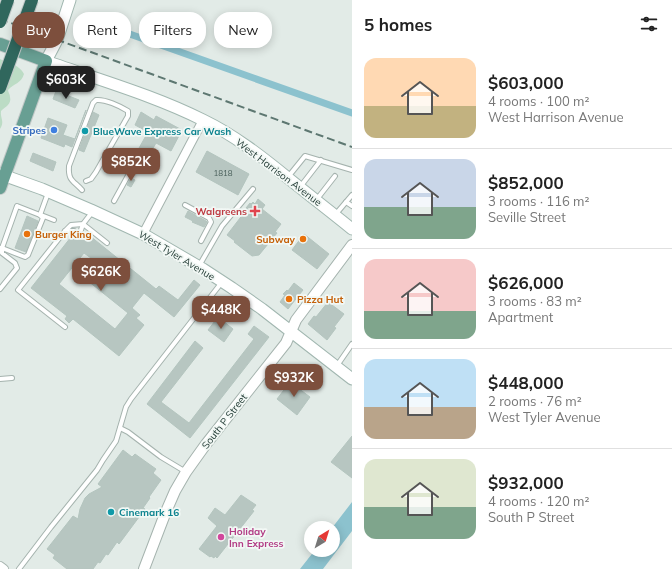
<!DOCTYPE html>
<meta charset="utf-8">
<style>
:root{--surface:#fff;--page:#f6f6f6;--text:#222;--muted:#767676;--line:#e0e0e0;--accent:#7d4f3d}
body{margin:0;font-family:Mulish,sans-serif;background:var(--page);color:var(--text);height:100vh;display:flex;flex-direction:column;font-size:15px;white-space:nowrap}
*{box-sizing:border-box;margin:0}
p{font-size:13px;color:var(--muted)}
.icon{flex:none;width:22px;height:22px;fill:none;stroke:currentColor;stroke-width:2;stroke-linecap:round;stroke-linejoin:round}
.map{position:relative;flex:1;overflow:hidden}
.panel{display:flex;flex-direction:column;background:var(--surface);width:320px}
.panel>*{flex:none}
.guide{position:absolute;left:12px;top:12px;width:280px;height:36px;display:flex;gap:8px}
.needle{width:26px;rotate:38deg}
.controls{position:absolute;left:304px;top:521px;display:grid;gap:8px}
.controls a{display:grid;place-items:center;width:36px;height:36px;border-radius:50%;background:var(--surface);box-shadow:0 2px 10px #0003;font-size:20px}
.price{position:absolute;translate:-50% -34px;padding:0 9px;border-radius:8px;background:var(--accent);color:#fff;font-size:13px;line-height:26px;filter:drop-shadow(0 1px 2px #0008)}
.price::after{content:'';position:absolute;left:50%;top:24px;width:12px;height:9px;margin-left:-6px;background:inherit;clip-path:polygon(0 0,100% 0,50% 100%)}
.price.current{background:#222;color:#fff}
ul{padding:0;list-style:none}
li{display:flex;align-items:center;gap:12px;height:100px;padding:0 12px}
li+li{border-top:1px solid var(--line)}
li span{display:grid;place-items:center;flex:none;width:112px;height:80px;border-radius:12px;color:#555}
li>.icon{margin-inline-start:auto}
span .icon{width:48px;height:48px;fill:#fffc;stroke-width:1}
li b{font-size:17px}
h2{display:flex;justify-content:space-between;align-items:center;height:48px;padding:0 12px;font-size:17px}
.tag{padding:0 14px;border-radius:16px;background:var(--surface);box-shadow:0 2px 10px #0003;font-size:14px;line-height:36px}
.tag.current{background:var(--accent);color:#fff}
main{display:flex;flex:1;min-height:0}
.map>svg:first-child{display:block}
</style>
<main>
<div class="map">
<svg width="352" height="569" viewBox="0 0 352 569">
<rect width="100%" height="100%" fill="#e2ebe7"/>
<path fill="#bcdcc5" d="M0,59C8,63 20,65 24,74C21,84 14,83 8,90C8,92 10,94 10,97C12,104 5,107 1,111C0,119 5,121 0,129Z"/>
<path fill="#8cc2ce" d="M352,502V531L323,569H300L315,550H333V528H332Z"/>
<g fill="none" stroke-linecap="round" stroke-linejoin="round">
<path stroke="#8cc2ce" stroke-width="7" d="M110,27L352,113"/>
</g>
<g fill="#b7c6c1" stroke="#b4c5bf" fill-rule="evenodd">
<path d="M56,91L79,100L75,108L53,99Z"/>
<path d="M86,110L72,147L65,144L64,147L41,138L48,118L67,125L63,135L75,139Z"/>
<path d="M93,112L99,115L84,152L79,150Z"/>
<path d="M141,112L154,120L156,116L182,130L171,151L156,143L152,150L147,147L136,169L129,166L148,132L135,125Z"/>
<path d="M207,151L249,174L238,195L196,172Z"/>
<path d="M33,153L56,162L53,171L30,161Z"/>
<path d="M131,178L135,180L131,187L127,185Z"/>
<path d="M258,199L265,205L262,209L281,224L275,232L277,233L259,255L252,256L234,242L235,241L227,235L247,209L246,208L250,203L251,204L253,202L255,204Z"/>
<path d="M188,211L206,221L207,222L204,227L192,222L193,221L185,217Z"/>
<path d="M27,216L38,221L26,252L15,248Z"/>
<path d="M77,231L89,238L90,236L156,289L159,286L178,300L194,280L200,285L174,317L144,293L132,308L140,315L136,318L144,325L119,356L73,319L69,323L65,319L67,316L31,288L71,237L76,234ZM84,253L95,261L83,277L128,313L115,329L59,284Z"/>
<path d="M304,234L329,254L317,269L292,250Z"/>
<path d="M294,283L303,290L288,309L280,302L285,295L283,294L287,290L288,291Z"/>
<path d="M328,302L344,314L334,327L336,328L327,340L308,324L314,316L316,317Z"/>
<path d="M218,317L233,329L224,342L208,330Z"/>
<path d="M254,326L269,337L190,438L147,404L195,341L203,348L161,402L189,423L254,339L248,334Z"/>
<path d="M290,382L310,397L297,415L277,399Z"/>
<path d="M352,436V478L331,462Z"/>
<path d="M123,450L132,457L135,454L156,469L153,473L161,480L149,497L150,498L143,508L145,509L119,544L117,542L108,555L106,554L100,563L98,562L93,569H67L53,558L55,555L47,549L73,516L78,519L80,509L85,498L89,494L102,487L98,484Z"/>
<path d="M241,495L256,505L252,510L254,511L217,558L215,556L214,558L211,556L210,557L199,549L217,526L208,518L215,508L225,515Z"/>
</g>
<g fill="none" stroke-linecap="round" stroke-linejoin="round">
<g stroke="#a5b3ae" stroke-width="6">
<g id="service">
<path d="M288,177L305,156L352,170"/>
<path d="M300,187L321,160"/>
<path d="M82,190C73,180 68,181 69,166L93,103L96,100C105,99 120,106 128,111V116L96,172L91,179L86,181"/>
<path d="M317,199L335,176"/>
<path d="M114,201L130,172"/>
<path d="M346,202L352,206"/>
<path d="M185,205L209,218L211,222L201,241"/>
<path d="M41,215L54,220"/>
<path d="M335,215L352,195"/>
<path d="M81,230L83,224L107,243"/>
<path d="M65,231H74"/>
<path d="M0,248H2L17,206L40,215L48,193"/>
<path d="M2,248L25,257L28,255L43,218L40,215"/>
<path d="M199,266L222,226L253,189"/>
<path d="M0,289L17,268L15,263L2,253V248"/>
<path d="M65,327L18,290L65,231L71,225L83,224L93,211"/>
<path d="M336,367L352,344"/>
<path d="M0,379L12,378"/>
<path d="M120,428L128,432L161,457L186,472"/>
<path d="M19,569L51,527L97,470L103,460L116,441L126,407L131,399L222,282"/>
</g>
</g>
<g stroke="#a5b3ae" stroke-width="10">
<g id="minor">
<path d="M143,234L203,120"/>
<path d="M0,566L4,569"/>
</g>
</g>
<g stroke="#a5b3ae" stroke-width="12">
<path id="tertiary" d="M144,569L165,514L175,491L186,472L206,444L286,343L296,320L352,245"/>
</g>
<g stroke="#a1b7b0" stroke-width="13">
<g id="secondary">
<path d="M70,0L57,40L46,61C99,80 153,95 203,120C234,135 261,156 288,178C309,195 331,212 352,229"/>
<path d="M0,174L42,189L91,210L143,234L203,269L232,288L262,309L352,379"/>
</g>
</g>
<g stroke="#c1c8c7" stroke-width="14">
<path id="primary" d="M0,44L46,61L0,188"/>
</g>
<use href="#service" stroke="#fff" stroke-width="4"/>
<use href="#minor" stroke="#fff" stroke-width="8"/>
<use href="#tertiary" stroke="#fff" stroke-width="10"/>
<use href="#secondary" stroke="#fff" stroke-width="11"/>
<use href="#primary" stroke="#689f93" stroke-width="12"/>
<path stroke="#5d7771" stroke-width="2" stroke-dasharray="8 4" stroke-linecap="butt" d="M0,19L352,147"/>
<g stroke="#c1c8c7" stroke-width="14" stroke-linecap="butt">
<g id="motorway-bridge">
<path d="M0,22L8,0"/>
<path d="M0,88L32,0"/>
</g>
</g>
<use href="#motorway-bridge" stroke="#30675d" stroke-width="12"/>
</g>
<circle fill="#3f7fe0" stroke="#f2f8f5" stroke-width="1.5" cx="54" cy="130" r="4"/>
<g fill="#0f9aa8" stroke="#f2f8f5" stroke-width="1.5">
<circle cx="85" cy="131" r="4"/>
<circle cx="111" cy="512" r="4"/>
</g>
<path fill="#e0444e" stroke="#f2f8f5" stroke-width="1.5" d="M253 205h4v4h4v4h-4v4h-4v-4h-4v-4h4z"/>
<g fill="#e8710a" stroke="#f2f8f5" stroke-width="1.5">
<circle cx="27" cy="234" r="4"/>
<circle cx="303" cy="239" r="4"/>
<circle cx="289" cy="299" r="4"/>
</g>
<circle fill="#d1479c" stroke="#f2f8f5" stroke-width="1.5" cx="221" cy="537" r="4"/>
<g text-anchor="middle" stroke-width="3.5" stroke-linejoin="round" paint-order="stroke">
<g font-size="8" fill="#485e59">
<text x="223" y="176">1818</text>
</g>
<g font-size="10" font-weight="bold" fill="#366cbe" stroke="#f2f8f5" text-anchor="end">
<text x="46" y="134">Stripes</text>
</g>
<g font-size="10" font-weight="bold" fill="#0d838f" stroke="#f2f8f5" text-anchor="start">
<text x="93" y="135">BlueWave Express Car Wash</text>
<text x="119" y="516">Cinemark 16</text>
</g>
<g font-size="10" fill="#233c36" stroke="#f2f8f5">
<text transform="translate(279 172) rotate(37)" y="4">West Harrison Avenue</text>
<text transform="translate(177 255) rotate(31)" y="4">West Tyler Avenue</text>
<text transform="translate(224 421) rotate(-52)" y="4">South P Street</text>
</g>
<g font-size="10" font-weight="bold" fill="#be3a42" stroke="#f2f8f5" text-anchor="end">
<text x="247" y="215">Walgreens</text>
</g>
<g font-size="10" font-weight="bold" fill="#c56008" stroke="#f2f8f5" text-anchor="start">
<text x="35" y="238">Burger King</text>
<text x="295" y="243" text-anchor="end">Subway</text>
<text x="297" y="303">Pizza Hut</text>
</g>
<g font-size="10" font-weight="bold" fill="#b23c85" stroke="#f2f8f5" text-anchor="start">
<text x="229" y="535">Holiday<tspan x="229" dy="12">Inn Express</tspan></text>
</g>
</g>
</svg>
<div class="controls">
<a><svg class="needle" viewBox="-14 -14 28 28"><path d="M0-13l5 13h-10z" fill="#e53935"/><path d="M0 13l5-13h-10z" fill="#767676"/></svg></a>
</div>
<b class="price current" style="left:66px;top:100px">$603K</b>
<b class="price" style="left:131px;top:182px">$852K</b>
<b class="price" style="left:101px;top:292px">$626K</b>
<b class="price" style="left:221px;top:330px">$448K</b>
<b class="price" style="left:294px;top:398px">$932K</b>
<div class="guide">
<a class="tag current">Buy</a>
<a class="tag">Rent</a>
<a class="tag">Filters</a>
<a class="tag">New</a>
</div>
</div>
<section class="panel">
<h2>5 homes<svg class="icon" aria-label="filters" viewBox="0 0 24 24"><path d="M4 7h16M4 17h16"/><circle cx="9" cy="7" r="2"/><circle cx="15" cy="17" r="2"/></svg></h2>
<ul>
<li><span style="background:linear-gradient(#ffd9b3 60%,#c2b280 0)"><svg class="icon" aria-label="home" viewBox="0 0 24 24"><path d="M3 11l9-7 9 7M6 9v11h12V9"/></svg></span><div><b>$603,000</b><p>4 rooms · 100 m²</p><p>West Harrison Avenue</p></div></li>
<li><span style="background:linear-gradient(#c9d6e8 60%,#7fa58c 0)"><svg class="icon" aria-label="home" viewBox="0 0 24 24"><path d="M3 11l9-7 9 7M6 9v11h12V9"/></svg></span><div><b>$852,000</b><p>3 rooms · 116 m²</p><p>Seville Street</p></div></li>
<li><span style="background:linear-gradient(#f6c9c9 65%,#7fa58c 0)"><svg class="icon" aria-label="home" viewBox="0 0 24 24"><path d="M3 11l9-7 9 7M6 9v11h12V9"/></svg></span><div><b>$626,000</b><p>3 rooms · 83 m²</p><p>Apartment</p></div></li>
<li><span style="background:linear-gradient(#bfe0f5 60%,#b9a48a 0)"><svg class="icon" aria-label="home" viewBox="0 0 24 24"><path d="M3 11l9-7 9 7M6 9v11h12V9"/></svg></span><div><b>$448,000</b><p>2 rooms · 76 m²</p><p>West Tyler Avenue</p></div></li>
<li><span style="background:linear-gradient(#dfe7d0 60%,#7fa58c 0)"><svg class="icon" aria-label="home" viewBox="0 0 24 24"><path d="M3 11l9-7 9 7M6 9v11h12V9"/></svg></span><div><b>$932,000</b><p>4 rooms · 120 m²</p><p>South P Street</p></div></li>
</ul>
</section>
</main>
